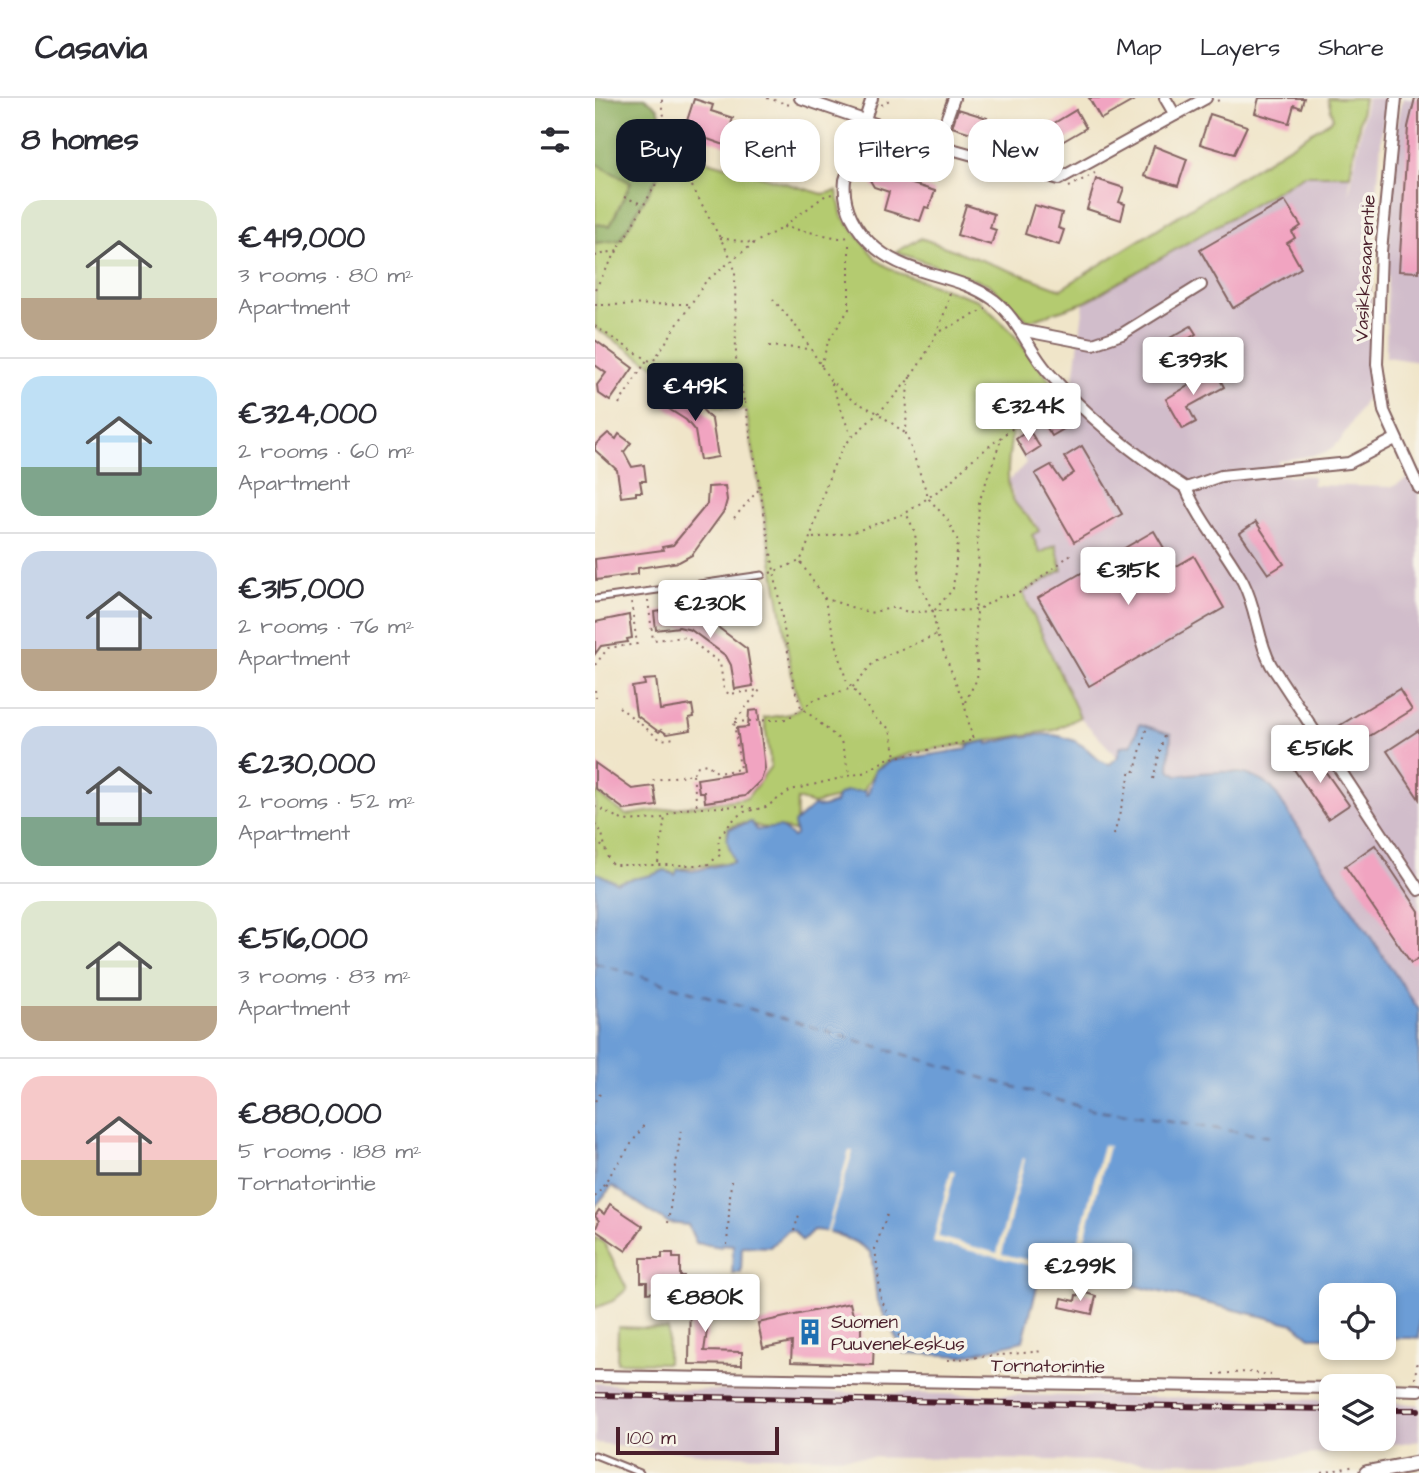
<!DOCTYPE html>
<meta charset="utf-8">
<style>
:root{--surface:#fff;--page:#f2f2f3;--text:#2b2b33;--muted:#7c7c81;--line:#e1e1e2;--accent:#111827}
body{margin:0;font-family:"Architects Daughter",sans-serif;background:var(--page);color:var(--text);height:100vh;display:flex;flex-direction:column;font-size:26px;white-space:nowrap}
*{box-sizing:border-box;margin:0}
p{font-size:23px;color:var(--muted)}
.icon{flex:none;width:38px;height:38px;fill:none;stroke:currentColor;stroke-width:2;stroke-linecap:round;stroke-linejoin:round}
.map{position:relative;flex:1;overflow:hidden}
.details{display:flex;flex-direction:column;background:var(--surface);width:595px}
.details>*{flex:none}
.top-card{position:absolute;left:21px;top:21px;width:665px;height:63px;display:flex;gap:14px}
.buttons{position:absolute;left:724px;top:1185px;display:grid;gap:14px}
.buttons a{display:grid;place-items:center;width:77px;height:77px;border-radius:14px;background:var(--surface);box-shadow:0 4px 10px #0003;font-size:35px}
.scale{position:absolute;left:21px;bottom:18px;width:163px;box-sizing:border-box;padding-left:7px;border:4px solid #4a1f2b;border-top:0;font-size:19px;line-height:24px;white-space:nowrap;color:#4a1f2b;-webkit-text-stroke:5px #f7f3e8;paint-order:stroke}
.price{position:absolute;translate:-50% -60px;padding:0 16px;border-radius:7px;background:#fff;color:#222;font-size:23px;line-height:46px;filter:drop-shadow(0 2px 4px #0008)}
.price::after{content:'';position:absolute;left:50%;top:42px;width:21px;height:16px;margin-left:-10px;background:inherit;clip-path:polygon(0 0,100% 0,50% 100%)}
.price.selected{background:var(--accent);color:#fff}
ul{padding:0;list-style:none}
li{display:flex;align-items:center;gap:21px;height:175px;padding:0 21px}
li+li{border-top:2px solid var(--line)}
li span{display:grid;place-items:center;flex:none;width:196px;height:140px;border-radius:21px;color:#555}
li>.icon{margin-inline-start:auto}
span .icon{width:84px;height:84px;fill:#fffc;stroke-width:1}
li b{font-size:30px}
h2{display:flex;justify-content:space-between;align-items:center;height:84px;padding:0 21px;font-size:30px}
.pill{padding:0 24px;border-radius:21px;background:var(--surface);box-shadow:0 4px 10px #0003;font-size:24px;line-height:63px}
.pill.selected{background:var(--accent);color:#fff}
header{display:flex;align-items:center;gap:42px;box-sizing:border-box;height:98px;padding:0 35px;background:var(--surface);border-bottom:2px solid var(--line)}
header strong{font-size:33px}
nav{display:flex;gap:38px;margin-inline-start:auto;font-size:24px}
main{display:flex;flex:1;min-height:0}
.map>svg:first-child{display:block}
</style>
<header>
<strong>Casavia</strong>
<nav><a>Map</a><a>Layers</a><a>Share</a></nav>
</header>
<main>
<section class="details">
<h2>8 homes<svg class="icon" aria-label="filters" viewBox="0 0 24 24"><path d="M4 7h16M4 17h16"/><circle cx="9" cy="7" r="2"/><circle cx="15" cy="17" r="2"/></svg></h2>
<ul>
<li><span style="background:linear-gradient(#dfe7d0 70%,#b9a48a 0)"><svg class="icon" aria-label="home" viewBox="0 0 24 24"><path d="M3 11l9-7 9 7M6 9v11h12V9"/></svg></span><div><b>€419,000</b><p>3 rooms · 80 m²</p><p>Apartment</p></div></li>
<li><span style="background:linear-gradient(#bfe0f5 65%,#7fa58c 0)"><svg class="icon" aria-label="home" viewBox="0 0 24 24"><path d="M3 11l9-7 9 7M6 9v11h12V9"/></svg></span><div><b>€324,000</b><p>2 rooms · 60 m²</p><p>Apartment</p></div></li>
<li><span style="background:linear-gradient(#c9d6e8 70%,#b9a48a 0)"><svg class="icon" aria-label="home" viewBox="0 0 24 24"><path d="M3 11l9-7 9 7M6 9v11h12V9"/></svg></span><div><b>€315,000</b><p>2 rooms · 76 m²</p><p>Apartment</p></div></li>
<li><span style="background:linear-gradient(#c9d6e8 65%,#7fa58c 0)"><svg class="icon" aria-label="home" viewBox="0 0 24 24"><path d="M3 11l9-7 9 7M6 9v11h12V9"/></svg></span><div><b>€230,000</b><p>2 rooms · 52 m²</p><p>Apartment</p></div></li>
<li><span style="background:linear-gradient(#dfe7d0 75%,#b9a48a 0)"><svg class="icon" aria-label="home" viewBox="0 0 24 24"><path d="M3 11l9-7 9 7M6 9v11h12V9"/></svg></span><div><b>€516,000</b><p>3 rooms · 83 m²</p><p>Apartment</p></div></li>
<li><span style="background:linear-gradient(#f6c9c9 60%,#c2b280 0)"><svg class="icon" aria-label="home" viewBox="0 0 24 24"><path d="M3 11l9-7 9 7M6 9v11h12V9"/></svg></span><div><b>€880,000</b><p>5 rooms · 188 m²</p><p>Tornatorintie</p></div></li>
</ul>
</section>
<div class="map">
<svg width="824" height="1375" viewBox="0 0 824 1375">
<rect width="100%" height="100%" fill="#f7f3e8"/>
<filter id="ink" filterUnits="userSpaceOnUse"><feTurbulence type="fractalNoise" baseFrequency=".0143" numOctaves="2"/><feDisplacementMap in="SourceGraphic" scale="14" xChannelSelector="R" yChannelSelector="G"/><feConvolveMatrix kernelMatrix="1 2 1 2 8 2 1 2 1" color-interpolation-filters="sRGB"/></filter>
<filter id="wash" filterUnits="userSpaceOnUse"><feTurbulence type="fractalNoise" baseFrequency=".00686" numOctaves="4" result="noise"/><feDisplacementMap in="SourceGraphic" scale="28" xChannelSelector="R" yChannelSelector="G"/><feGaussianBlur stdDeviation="1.57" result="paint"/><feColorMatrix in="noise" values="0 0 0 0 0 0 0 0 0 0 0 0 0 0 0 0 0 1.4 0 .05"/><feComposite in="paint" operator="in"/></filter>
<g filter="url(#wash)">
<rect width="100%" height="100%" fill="#f0e5c9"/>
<g fill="#d1bdcb">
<path d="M772,0H792L787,30L778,149L775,259L777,280L773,298L745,343L731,355L684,363L680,377L718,378V387L797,389L824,374V912L677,690L666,681L643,673L582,677L574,671L545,627L536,648L523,660L485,619L428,495L466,472L445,456L436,437L444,432L440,423L421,406L414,383L431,365L420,341L476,306L489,204L709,77H755L754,97Z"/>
<path d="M808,0H824V264L791,259L793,163L802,28Z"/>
<path d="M0,1285L97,1292L737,1302V1340H789V1303L824,1307V1343L648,1365L122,1357L0,1345Z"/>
</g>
<g fill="#b4cb70" stroke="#7f754e" stroke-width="2">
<path d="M733,0H769L755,77H709L490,204L433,223L394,186L301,154L326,140L466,191L738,21Z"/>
<path d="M74,52L228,96L242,93L247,118L282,162L301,174L383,202L415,232L463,293L418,326C416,349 407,383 419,403C426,415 438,420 444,433L437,437L445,455L461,447L467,472L428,495L485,619L460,632L322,654L295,662L280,672L268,694L218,706L202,701L201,734C183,727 179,732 166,729C152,725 147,723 133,730L132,742L139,764L83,771L81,777L70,772C49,782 41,778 22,785L0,774V694L31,717L152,700L176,668L169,620L194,616L206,609L199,589L151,312L124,310L0,230V145L26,142L64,76Z"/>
<path d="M0,65L36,84L15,128L0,126Z"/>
<path d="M0,1139L9,1145L32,1191L18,1203L0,1210Z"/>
<path d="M23,1229L73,1231L72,1265L22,1264Z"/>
</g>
<path fill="#8faf62" stroke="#6c6746" stroke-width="2" d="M0,0H50L63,10L74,40V52L64,76L25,142L0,145V126L15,128L36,85L0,65Z"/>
<path fill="#6c9dd6" stroke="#5b5e80" stroke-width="2" d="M545,626L576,636L574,671L582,677C616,675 649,666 677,690L824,912V1240H789V1197H737V1239H715L699,1226L448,1166L428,1243L368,1258L309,1255L282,1203L276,1155C263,1143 235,1132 218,1132L207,1143L199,1133L193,1132L175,1149L147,1148L146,1175H137L138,1147L127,1146L126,1149L101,1145L93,1127L73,1125L17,1088L0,1109V774L22,785C41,778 49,782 70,772L80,777L83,771L98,773L139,764L132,742L134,731L156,724L162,732L185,729L198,739L201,737L199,725L218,708L228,709L240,705L242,698L252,693H270L271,697L273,696L280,672L296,663L372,651L373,647L392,643L393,646C424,639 459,628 488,648C499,655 501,664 515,666L522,660L526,648L536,647Z"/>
<g fill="#f0e5c9">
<path d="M508,1047L514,1048L481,1174L478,1165Z"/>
<path d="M254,1053H258L232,1139L230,1138Z"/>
<path d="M427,1060L430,1061L407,1156L438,1163L447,1167L446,1170L338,1144L356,1072L360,1073L343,1139L402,1155Z"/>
</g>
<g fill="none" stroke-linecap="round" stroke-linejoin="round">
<path stroke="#58516f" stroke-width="2" stroke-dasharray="9 7" stroke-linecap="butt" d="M0,865L497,1012L677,1039"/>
</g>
<g id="blocks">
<g fill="#f1a4c1">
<path d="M494,0H543L506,21Z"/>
<path d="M664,0H709L706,10L699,7L694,25L660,15Z"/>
<path d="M820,0H824V174L804,173L813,29Z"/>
<path d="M99,1L118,7L116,13L138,20L133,36L164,48L173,27L205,38L197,68L186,65L184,71L174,68L175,63L104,38L105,34L90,29Z"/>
<path d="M363,11L392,20L386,38L357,29Z"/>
<path d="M481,12L491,30L441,59L431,42Z"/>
<path d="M615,16L652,28L639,56L605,46Z"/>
<path d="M559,48L592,61L583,88L549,78Z"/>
<path d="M280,59L290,62L285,76L340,93L334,110L330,109L325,123L289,112L294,94L279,89L273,79Z"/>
<path d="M501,81L529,90L524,104L530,106L526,122L492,111Z"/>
<path d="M690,103L706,128L697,134L700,140L692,145L706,170L638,210L605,152Z"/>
<path d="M371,107L399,116L395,130L401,132L396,147L362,137Z"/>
<path d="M439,107L467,115L463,130L469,132L464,147L430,136Z"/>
<path d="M596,228L601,236L593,241L599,253L574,267L566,254L570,251L566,245Z"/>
<path d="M0,242L38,270L15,303L3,295L2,287L11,275L0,267Z"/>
<path d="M620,272L629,289L593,309L601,324L588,331L571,301Z"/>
<path d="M76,291L107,311L117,322L123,359L105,362L100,333L91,322L66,306Z"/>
<path d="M466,314L474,328L457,338L449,325Z"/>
<path d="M434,332L445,349L431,358L421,341Z"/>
<path d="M13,335L21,341L24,336L36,345L29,354L37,369L49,367L51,383H45L47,394H41V397L26,399L22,372L0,352V347Z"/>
<path d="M487,348L527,416L479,444L440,376L456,367L467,383L479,375L469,359Z"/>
<path d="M130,388L132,402L129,413L97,457L84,464L43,470V476L1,482L0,461L68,452L67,449L78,447L112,406L113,389Z"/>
<path d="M661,424L689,466L673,476L645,435Z"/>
<path d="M559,433L580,469L599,458L629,510L494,588L443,500Z"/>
<path d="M96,509L152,551L158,588L140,591L136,567L131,558L96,532L84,529L61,532L59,514Z"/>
<path d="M34,517L37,540L32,541L33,544L6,548L0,556V524Z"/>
<path d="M61,581L65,612L97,607L99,619L94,620L96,632L72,636L66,632L64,634L41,617L37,589L50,587L49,582Z"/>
<path d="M804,591L817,612L752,652L739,631Z"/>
<path d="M163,612L170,671L166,682L150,698L110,704L109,694H104L102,681L148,674L142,630L153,629L154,613Z"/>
<path d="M824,632V701L792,653Z"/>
<path d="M716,653L754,707L733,721L696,667Z"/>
<path d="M0,665L37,691L59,688L62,708L30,712L0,690Z"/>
<path d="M780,747L824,813V860L816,865L750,768Z"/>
<path d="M15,1106L48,1128L31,1153L0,1132L4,1123L0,1118L4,1112L9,1116Z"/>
<path d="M67,1155H78V1160H85V1178H89V1191L52,1195V1184H46V1160H67Z"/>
<path d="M95,1187H110L109,1219H114L109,1253L147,1254V1267L94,1266Z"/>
<path d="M487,1194L501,1198L497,1216L465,1209L467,1200L480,1203L481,1197L487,1198Z"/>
<path d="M255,1205L258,1217H266V1242L279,1243L278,1267L196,1264L197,1244L168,1250L163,1225Z"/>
</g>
</g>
</g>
<g filter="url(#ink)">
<use href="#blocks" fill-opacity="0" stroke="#846462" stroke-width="2"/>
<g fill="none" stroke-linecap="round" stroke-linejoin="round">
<g stroke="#846462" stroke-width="9">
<g id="service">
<path d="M0,501L167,477"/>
<path d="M0,1357L45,1375"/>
</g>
</g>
<g stroke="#846462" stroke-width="14">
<g id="minor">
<path d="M205,0L342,47L464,81L611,0"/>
<path d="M277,0L250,82C247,109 261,134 282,151C316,179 364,176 399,202C423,221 433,251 453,274C494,321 539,357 591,390L626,378L754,365L800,341"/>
<path d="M570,0L580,17"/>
<path d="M801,0L786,153L782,266L789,313L824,390"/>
<path d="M342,47L359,0"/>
<path d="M425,232L498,246L527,236L606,187"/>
<path d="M591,390C605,424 630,451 648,484C662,511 662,541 676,567L824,792"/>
<path d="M0,1278L737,1290"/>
<path d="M789,1291L824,1292"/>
</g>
</g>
<g stroke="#846462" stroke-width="18">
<path id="tertiary" d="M772,1375L824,1365"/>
</g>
<g stroke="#846462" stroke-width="2" stroke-dasharray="2 5" stroke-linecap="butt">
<path d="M172,0L198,8"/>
<path d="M622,3L628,0"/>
<path d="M286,7L298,0"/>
<path d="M474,89L500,75"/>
<path d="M29,99L47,106"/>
<path d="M189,128L231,97L240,96"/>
<path d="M125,140L157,145"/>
<path d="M0,158L23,152"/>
<path d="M0,191L79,55L67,10V0"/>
<path d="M178,201L204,232L235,282L257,302L283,315L310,335"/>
<path d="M0,207L93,206"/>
<path d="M0,228C37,254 105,295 149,303L141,260L140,173L137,162L79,55"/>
<path d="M346,233L391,211"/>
<path d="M174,248L215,251"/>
<path d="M59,262L111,183L159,145L189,129L244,140L257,139"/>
<path d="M226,268L233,244L254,211V142"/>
<path d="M315,279L312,296L311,336L334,401L352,421L363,443L358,491L339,513"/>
<path d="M236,285L256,338"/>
<path d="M150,304L199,589L206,609L246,643L254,675"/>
<path d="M24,306L52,262"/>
<path d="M139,420L166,389"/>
<path d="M218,440L259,434L311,415L353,386L373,365L415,332L466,303"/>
<path d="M206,465L229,500L251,582L282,622L295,631L301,658"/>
<path d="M175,475L205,463C222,430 226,392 243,359C253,338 271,328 286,312C320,279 345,240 355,194"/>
<path d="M229,500L274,515L301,509L312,514L382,512L406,498L420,497L435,489L476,456"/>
<path d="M53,502L58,542L91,539L125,565L129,592L134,596L165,592L139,624L145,671L123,675L112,666L103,668L98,676L53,683"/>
<path d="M0,567L13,550L42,546L36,503"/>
<path d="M0,592L1,600"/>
<path d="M370,604L382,581L383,568L380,555L382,512L378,501L384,468L382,448L384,404L407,339"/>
<path d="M24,609L66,642L80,640"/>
<path d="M140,624L192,621L219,602L257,590L278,565L294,556L341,537"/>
<path d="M98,677L102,709"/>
<path d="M558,681L570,634"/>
<path d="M0,708L29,723L65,721L86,711L146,708L160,711"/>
<path d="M0,726C13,737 6,755 18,767H112L125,757L123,740L141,719L149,714L171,709L196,692L271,674L292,661L378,642L369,605L342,537L338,514L324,484L320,434L311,415"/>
<path d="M519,737L536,672L540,673L552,628"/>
<path d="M0,743L8,749"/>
<path d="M63,765L70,719"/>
<path d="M0,1003L5,996"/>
<path d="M10,1086L15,1090"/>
<path d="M0,1099L51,1024"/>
<path d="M292,1117L280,1150L286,1201L309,1248"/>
<path d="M73,1125L86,1031"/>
<path d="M199,1133L204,1117"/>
<path d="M132,1147L136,1083"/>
<path d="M352,1262L449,1253"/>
<path d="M406,1273L446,1271L498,1274"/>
<path d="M619,1276L653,1274L676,1277"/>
<path d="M745,1280L784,1281"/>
<path d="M820,1281L822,1262"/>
<path d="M727,1375L760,1368"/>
</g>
<use href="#service" stroke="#fff" stroke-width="5"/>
<use href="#minor" stroke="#fff" stroke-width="10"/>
<use href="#tertiary" stroke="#fff" stroke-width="14"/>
<g stroke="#4a1f2b" stroke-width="6">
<g id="rail">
<path d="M0,1297L737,1311"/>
<path d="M789,1312H823"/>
</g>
</g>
<use href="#rail" stroke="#f7f3e8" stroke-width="3.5" stroke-dasharray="10" stroke-linecap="butt"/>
</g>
</g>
<defs>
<g id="building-bare" transform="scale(2.1)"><path d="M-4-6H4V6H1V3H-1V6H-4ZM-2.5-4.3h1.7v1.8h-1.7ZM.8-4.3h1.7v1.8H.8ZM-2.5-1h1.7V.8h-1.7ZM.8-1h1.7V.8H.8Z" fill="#1f6fb2" stroke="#f7f3e8" stroke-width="2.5" paint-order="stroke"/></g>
</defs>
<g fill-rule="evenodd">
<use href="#building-bare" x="215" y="1234"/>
</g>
<g text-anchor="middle" stroke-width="7" stroke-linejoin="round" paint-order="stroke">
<g font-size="19" fill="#4a1f2b" stroke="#f7f3e8">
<text transform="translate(769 170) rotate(-87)" y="7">Vasikkasaarentie</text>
<text transform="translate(453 1267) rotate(1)" y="7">Tornatorintie</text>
</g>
<g font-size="19" fill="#4a1f2b" stroke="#f7f3e8" text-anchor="start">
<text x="236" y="1230">Suomen<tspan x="236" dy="22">Puuvenekeskus</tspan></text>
</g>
</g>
</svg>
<div class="buttons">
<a><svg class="icon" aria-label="locate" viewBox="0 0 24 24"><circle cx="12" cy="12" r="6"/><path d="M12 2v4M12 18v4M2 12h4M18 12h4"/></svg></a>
<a><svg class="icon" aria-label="layers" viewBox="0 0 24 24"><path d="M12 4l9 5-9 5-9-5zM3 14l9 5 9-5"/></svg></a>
</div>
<div class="scale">100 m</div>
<b class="price" style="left:598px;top:299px">€393K</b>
<b class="price selected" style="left:100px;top:325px">€419K</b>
<b class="price" style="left:433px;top:345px">€324K</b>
<b class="price" style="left:533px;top:509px">€315K</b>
<b class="price" style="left:115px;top:542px">€230K</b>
<b class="price" style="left:725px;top:687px">€516K</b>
<b class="price" style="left:485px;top:1205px">€299K</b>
<b class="price" style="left:110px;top:1236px">€880K</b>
<div class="top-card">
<a class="pill selected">Buy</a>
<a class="pill">Rent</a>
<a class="pill">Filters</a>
<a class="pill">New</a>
</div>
</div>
</main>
